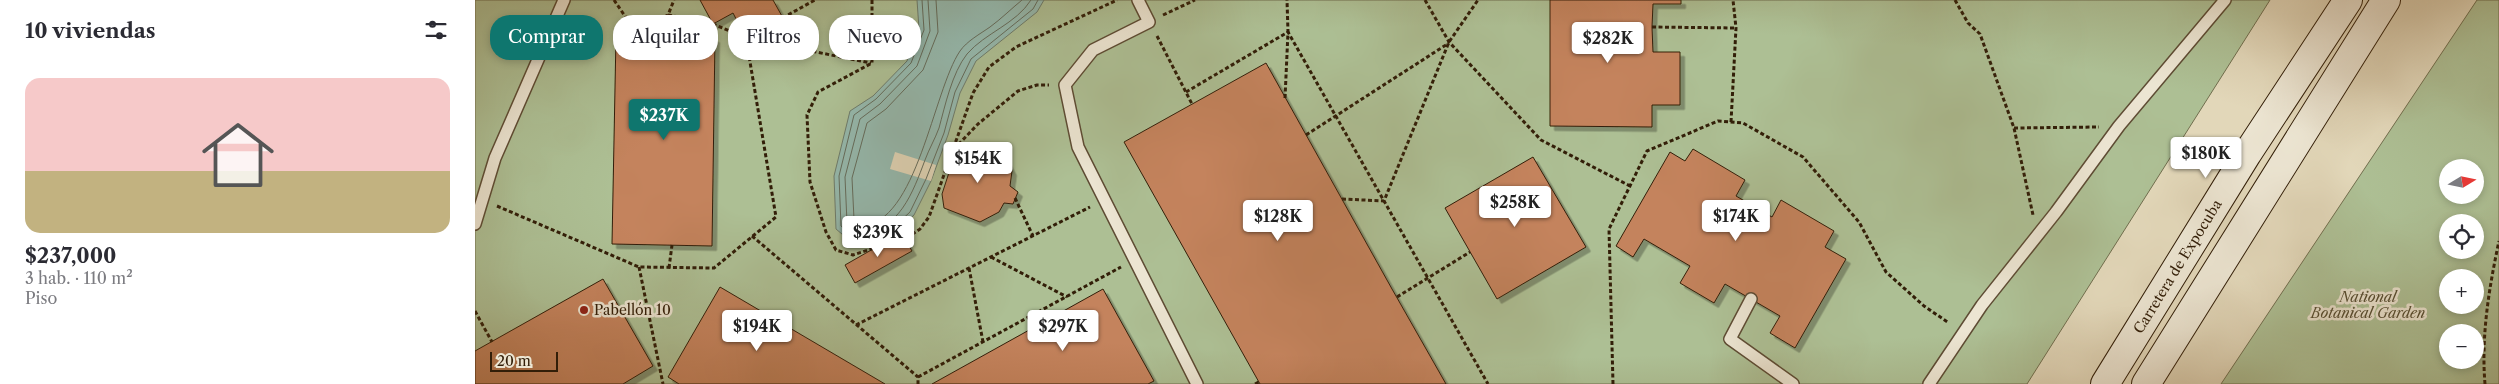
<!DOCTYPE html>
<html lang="es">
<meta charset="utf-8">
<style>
:root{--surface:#fff;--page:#f7f7f7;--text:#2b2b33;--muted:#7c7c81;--accent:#0f766e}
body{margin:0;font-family:"Libre Caslon Text",serif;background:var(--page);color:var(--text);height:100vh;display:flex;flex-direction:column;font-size:19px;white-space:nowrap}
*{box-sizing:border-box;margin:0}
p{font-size:16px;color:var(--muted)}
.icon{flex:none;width:28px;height:28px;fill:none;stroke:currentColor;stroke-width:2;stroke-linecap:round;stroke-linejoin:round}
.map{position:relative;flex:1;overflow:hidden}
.panel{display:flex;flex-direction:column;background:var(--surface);width:475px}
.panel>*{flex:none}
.hud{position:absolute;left:15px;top:15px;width:475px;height:45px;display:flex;gap:10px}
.needle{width:32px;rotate:80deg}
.buttons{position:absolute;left:1964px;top:159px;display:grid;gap:10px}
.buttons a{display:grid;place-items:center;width:45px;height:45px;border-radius:50%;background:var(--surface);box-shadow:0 2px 8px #0003;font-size:25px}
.scale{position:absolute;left:15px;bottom:12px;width:68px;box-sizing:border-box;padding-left:5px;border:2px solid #321e08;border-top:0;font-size:14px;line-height:18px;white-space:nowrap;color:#321e08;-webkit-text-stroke:4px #ece5d2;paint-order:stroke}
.price{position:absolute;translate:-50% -42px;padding:0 11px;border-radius:5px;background:#fff;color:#222;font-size:16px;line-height:32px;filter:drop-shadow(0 1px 2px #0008)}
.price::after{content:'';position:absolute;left:50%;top:30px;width:15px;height:11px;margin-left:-8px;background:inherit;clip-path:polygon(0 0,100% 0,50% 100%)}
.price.on{background:var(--accent);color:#fff}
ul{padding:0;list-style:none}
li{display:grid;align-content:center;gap:10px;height:265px;padding:0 25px}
li span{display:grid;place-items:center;height:155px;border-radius:15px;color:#555}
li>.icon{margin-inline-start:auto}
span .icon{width:90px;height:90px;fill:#fffc;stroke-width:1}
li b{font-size:21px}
h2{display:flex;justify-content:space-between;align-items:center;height:60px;padding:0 25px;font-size:21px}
.chip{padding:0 18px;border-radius:20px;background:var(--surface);box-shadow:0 2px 8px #0003;font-size:18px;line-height:45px}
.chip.on{background:var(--accent);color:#fff}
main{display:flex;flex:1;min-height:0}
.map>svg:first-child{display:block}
</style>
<main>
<section class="panel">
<h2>10 viviendas<svg class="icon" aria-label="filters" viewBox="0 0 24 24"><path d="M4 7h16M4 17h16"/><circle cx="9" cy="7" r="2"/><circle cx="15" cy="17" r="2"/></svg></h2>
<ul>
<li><span style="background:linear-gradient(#f6c9c9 60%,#c2b280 0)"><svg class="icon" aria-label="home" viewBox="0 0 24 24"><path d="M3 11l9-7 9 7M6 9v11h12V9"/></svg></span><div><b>$237,000</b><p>3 hab. · 110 m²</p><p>Piso</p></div></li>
</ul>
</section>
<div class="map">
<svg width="2024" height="384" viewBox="0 0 2024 384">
<defs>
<filter id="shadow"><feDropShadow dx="4.5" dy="4.5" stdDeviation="0" flood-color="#0004"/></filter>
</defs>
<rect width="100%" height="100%" fill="#e2d7b9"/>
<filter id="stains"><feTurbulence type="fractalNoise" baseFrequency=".004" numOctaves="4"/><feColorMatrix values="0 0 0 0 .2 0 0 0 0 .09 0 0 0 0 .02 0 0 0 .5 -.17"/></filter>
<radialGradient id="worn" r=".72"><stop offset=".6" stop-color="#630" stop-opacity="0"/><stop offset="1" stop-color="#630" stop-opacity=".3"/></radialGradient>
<g fill="#adbf94" stroke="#706e4e" fill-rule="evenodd">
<path d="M0,0H1795L1552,384H0Z"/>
<path d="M2002,0H2024V384H1746ZM1972,168H2000V195H1972ZM1972,222H2000V250H1972ZM1972,278H2000V305H1972ZM1972,332H2000V360H1972Z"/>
</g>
<path fill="#95baaf" stroke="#6d7c6c" d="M442,0H569L562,12L501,61L485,93L473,135L456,181L439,215L424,229L399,243L380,245L361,229L359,176L375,111L398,96L432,61L444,29Z"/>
<path fill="#e2d7b9" d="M420,152L461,165L456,181L415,169Z"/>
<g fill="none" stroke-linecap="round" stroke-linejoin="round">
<g stroke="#646c5c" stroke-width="1">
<path d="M447,0L449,30L436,63L401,99L379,115L364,176L366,226L382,240L398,238L421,225L435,212L451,179L469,133L480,92L496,59L558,9L563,0"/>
<path d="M453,0L455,31L442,66L405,104L385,119L370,177L372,223L384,233C424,232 438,192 450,160C454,149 460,139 464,128C470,106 477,73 492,54C510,33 541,24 556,0"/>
<path d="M461,0L463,32L448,70L411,109L392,123L377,178L379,219L386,226C442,224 458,91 485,51C492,41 505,34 515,27C526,19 536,9 547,0"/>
</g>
</g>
<g fill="#c4835d" stroke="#321e08" filter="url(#shadow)">
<path d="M225,0H298L308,18L271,38L258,13L238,24Z"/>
<path d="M1075,0H1206V4H1178L1177,27L1178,52H1205V105H1177V127L1075,126Z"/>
<path d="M141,36L240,38L237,246L137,244Z"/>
<path d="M791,63L917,289L971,384H785L649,142Z"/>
<path d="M494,144L528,154L537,171L535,186L543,192L538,204L529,203L524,212L505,222L469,208L467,194L480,154Z"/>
<path d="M1218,149L1270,180L1261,196L1297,217L1306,200L1359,231L1350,247L1371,259L1320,348L1295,333L1305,316L1250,284L1239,303L1205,283L1215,266L1169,239L1158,257L1141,246L1195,152L1210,161Z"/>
<path d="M1058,157L1111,247L1022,299L970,208Z"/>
<path d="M426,233L437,251L380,283L370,265Z"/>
<path d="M128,279L178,366L148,384H0V351Z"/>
<path d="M245,287L410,384H204L193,377Z"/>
<path d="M628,289L679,381L673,384H457Z"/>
</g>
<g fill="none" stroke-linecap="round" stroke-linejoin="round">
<g stroke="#5e4c34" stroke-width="14">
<g id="lane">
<path d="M663,0L674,22L618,50L590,85L603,147L722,384"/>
<path d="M0,224L20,158L89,0"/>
<path d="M1276,299L1255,339L1318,384"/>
<path d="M1454,384L1507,305L1581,212L1644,126L1750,0"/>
</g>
</g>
<g stroke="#321e08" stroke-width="30">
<g id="secondary">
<path id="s1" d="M1630,384L1772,154L1873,0"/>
<path d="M1671,384L1911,0"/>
</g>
</g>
<g stroke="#321e08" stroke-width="3" stroke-dasharray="4 2.5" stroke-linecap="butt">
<path d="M139,0L152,19L168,27L193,15L199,0"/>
<path d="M397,0V63L343,92L332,115L335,182L351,232L361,250L378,255L433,237L445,229L454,217L498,93L514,67L541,47L642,0"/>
<path d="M950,0L974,42L1066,140L1155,186"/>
<path d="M1480,0L1493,23L1505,34L1539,128L1558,215"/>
<path d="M193,15L238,24L271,38L396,63"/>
<path d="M688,15L720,0"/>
<path d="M1177,27L1261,28"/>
<path d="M682,36L717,104"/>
<path d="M711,92L813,32L1013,384"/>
<path d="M810,98L813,32L812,0"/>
<path d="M1256,122L1261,28L1258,0"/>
<path d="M1539,128L1624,127"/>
<path d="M831,135L974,43"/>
<path d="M479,149L503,124L543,91L562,85H574"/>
<path d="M540,198L558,236"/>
<path d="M867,199L909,201L974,42L1003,0"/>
<path d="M22,206L164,267L239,268L301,217L271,38L340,0"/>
<path d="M277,236L443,377V384"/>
<path d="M516,257L592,297"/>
<path d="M164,267L188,384"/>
<path d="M194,268L197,245"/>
<path d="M494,268L508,342"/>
<path d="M922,297L995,252"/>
<path d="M0,311L17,342"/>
<path d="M381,325L615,207"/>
<path d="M443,377L646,267"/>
<path d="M780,384L784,382"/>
<path d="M1138,384L1134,229L1172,151L1243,121L1268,123L1328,157L1384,222L1411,272L1449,306L1474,323"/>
<path d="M2010,384C2006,336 2014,288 2024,241"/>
</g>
<use href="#lane" stroke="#ece5d2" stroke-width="11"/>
<use href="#secondary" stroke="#ece5d2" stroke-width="28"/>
</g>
<circle fill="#8f2418" stroke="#ece5d2" stroke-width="2" cx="109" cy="310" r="5"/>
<g text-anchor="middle" stroke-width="5" stroke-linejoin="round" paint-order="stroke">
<g font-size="14" fill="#321e08" stroke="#ece5d2">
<text dy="5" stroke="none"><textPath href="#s1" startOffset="138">Carretera de Expocuba</textPath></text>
</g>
<g font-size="14" font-style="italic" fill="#574e32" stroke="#ece5d2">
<text x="1893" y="302">National<tspan x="1893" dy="16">Botanical Garden</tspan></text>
</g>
<g font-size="14" fill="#321e08" stroke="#ece5d2" text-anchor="start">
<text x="119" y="315">Pabellón 10</text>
</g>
</g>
<rect width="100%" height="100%" filter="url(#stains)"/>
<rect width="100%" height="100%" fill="url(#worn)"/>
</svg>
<div class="buttons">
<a><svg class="needle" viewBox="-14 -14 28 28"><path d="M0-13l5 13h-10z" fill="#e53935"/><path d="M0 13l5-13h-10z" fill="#7c7c81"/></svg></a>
<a><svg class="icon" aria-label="locate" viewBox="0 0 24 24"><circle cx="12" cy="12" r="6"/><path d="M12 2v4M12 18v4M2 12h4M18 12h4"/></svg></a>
<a>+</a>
<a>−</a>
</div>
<div class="scale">20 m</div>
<b class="price" style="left:1133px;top:64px">$282K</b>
<b class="price on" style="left:189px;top:141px">$237K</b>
<b class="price" style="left:1731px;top:179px">$180K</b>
<b class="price" style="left:503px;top:184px">$154K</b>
<b class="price" style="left:1040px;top:228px">$258K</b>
<b class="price" style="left:803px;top:242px">$128K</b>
<b class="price" style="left:1261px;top:242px">$174K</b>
<b class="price" style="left:403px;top:258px">$239K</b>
<b class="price" style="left:282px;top:352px">$194K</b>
<b class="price" style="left:588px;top:352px">$297K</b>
<div class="hud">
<a class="chip on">Comprar</a>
<a class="chip">Alquilar</a>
<a class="chip">Filtros</a>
<a class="chip">Nuevo</a>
</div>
</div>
</main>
